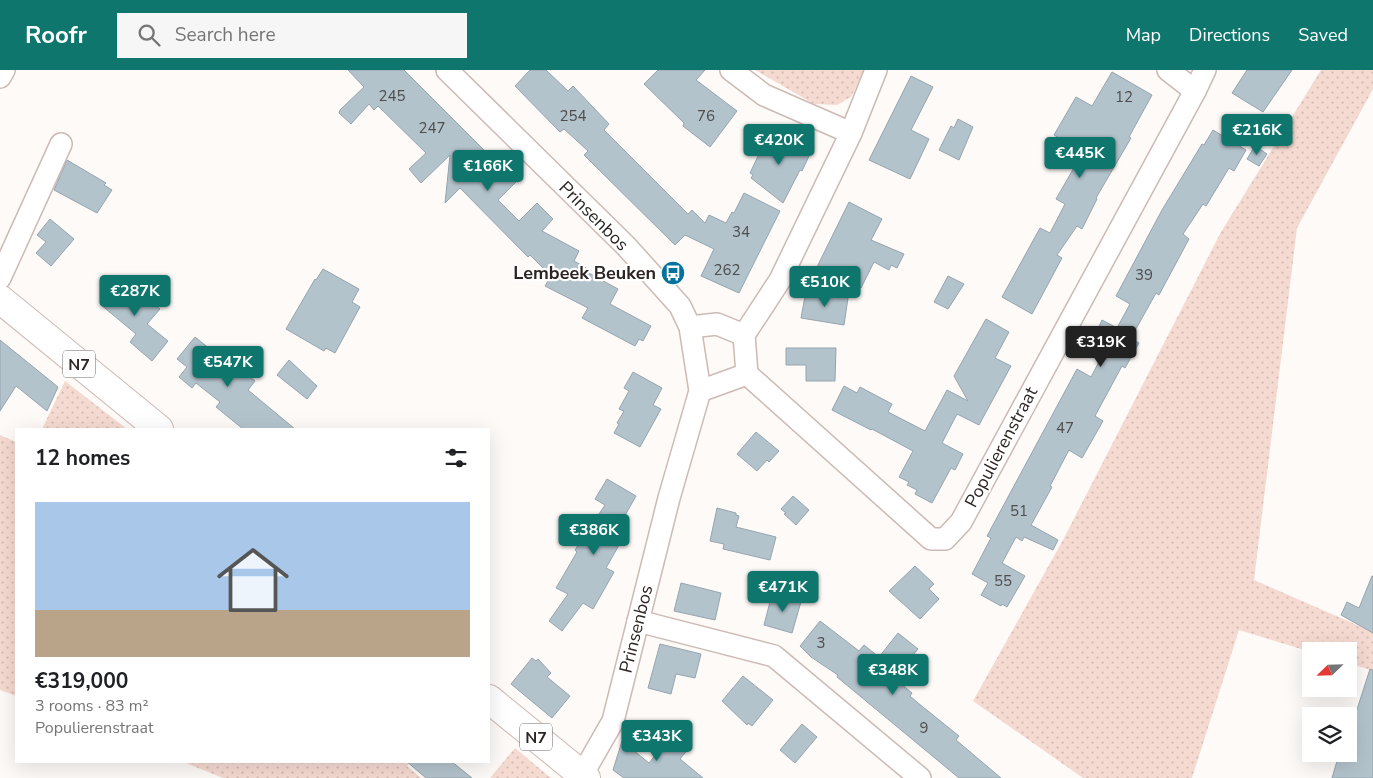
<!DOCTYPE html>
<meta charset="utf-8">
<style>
:root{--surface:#fff;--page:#f6f6f6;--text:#202124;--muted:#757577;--accent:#0f766e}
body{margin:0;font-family:"Nunito Sans",sans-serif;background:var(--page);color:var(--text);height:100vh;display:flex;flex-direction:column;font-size:19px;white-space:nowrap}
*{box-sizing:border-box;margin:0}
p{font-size:16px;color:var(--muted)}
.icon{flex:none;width:28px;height:28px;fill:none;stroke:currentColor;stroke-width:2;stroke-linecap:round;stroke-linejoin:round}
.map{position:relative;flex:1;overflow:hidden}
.drawer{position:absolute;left:15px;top:358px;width:475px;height:335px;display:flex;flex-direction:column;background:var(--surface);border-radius:0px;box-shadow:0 5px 20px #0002}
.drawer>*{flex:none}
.needle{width:32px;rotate:247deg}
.fabs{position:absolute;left:1302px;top:572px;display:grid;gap:10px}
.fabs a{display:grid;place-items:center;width:55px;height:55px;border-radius:0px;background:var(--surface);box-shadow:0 5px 20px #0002;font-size:25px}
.price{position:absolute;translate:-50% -42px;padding:0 11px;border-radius:5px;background:var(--accent);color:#fff;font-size:16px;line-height:32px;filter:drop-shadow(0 1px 2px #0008)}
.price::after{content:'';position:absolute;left:50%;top:30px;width:15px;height:11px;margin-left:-8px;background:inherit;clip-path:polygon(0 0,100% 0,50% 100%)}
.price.on{background:#222;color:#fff}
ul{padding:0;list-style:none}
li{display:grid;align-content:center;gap:10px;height:265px;padding:0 20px}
li span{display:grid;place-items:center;height:155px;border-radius:0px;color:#555}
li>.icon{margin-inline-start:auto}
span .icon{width:90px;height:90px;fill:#fffc;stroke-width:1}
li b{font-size:21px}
h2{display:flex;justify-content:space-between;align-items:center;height:60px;padding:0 20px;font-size:21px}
header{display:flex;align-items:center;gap:30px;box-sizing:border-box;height:70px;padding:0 25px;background:var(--accent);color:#fff}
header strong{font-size:24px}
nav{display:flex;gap:28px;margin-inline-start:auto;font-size:18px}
.search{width:350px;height:45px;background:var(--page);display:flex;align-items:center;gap:12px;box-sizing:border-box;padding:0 18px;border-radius:0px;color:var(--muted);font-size:19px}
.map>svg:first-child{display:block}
</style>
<header>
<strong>Roofr</strong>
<div class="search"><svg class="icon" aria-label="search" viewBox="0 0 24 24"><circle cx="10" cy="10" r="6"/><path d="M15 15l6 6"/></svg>Search here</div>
<nav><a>Map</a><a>Directions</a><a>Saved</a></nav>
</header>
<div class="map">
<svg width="1373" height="708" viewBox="0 0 1373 708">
<defs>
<pattern id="grass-dots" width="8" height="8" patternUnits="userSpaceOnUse" patternTransform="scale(1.25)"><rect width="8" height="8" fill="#f5dad1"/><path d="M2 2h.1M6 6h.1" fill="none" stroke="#d2bbb3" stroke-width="1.8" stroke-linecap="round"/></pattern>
</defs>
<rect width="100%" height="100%" fill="#fefaf8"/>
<g fill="url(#grass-dots)">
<path d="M755,0H865L851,27L837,35L814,34Z"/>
<path d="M1321,0H1373V19L1297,158L1254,510L1373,562V601L1349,593V581L1311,582L1239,560L1192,708H1083L973,631L1063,470L1221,162Z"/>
<path d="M65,311L127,359H42Z"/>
<path d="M0,365L16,372V626L0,620Z"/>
<path d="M515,678L551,708H490Z"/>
<path d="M181,691H411L407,696L421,708H223Z"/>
</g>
<g fill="#b3c3cc" stroke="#95a4ae">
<path d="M348,0H404L516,112L498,130L519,151L537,133L553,149L542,161L579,181L574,191L588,199L587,202L618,219L610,234L651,256L643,271L639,269L635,276L582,248L588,238L545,216L551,206L530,185L528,187L460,118L445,133L450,85L421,113L409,99L426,83L378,36L374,40L369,34L351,54L339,43L340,40L364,17Z"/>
<path d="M530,0H546L568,21L573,16L609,54L604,60L688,144L692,140L705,153L709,145L726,153L732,142L734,143L744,123L780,141L739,223L701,206L714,179L685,165L675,175L584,85L588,81L564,59L560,62L515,16Z"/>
<path d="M658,0H705L696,10L737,41L710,77L683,56L684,53L644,14Z"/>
<path d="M1247,0H1292L1263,42L1232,23Z"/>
<path d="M1112,2L1152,25L1129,67L1131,68L1096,128L1097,129L1082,159L1077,156L1057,185L1062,188L1032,244L1002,227L1040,158L1050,163L1065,134L1056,129L1083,82L1054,65L1076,27L1092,36Z"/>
<path d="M911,6L933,17L911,60L929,69L910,109L869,90Z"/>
<path d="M958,49L973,57L959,90L939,80L951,56L954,58Z"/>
<path d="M1213,60L1246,80L1234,101L1229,98L1206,136L1203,134L1183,164L1189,169L1159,225L1156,223L1132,266L1131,269L1139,273L1125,298L1122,296L1095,346L1103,351L1082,388L1069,380L1050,416L1052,417L1031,455L1058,470L1053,480L1024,467L1022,471L1016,467L1002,493L1025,506L1007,537L1002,534L1001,536L981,525L988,513L972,504L991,468L987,466L1077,299L1091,307L1104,282L1091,275L1094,267L1102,250L1117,258L1130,234L1116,226L1162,140L1202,74L1204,75Z"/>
<path d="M770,61L805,79L803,83L809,86L802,101L800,100L783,133L751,108L753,105L750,103Z"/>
<path d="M1255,76L1267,84L1259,96L1247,89Z"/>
<path d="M67,90L106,113L104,115L112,120L97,143L54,120Z"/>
<path d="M849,132L882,149L871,170L904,184L897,198L891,195L889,200L874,192L861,218L817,197Z"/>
<path d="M50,149L74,169L51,196L36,183L46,172L37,165Z"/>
<path d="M323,199L359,219L352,232L360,237L335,283L326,278L324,281L286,259L315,209L316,210Z"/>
<path d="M948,206L964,214L948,239L934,232Z"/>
<path d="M121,207L160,239L147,254L168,271L152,291L130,272L136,264L100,234Z"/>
<path d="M806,221L848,228L844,255L801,248Z"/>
<path d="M986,249L1009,262L995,288L1011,296L979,355L957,344L942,373L963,384L955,400L951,398L932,433L915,424L917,420L907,415L909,412L899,407L913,381L872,359L871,360L832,340L844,316L857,323L860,317L892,334L888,342L925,361L947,320L968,331L954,306Z"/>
<path d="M195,267L231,296L233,293L255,311L248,320L295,359H243L216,337L220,332L196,313L192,318L179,307L187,297L177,289Z"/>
<path d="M0,270L58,317L47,341L16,316L0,341Z"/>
<path d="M786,278H836L835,311H806V295H786Z"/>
<path d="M289,290L317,316L307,329L277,305Z"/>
<path d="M633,302L662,318L653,335L661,339L640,377L614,363L619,354L617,353L624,341L619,339L629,321L624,318Z"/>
<path d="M756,362L779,381L769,392L767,390L757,401L737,384Z"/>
<path d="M607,409L636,426L615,463L623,468L606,498L614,502L593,539L583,533L562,561L549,551L568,524L556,518L577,482L575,480L605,435L595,429Z"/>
<path d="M793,426L809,440L796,455L784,444L786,443L781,439Z"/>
<path d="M717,438L736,443V445L739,446L736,457L776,467L770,490L723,479L724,474L710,471Z"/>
<path d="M915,496L934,514L929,519L939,529L920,549L889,521Z"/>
<path d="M1372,506H1373V563L1341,545L1347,532L1359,538Z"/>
<path d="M681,513L721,523L715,550L674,541Z"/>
<path d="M786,524L802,528L792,563L764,555L771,528L784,531Z"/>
<path d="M820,551L859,581L864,575L879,587L898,563L918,579L894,608L912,623L910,626L918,633L959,666L956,670L1001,708H959L837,607L838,605L811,587L800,576Z"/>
<path d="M660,574L701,584L695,608L676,604L671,624L648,618Z"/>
<path d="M532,588L536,591L538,589L551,603L547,607L570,626L552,648L511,614Z"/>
<path d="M1370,599L1373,600V708H1332L1337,691H1345L1349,684L1356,659L1351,658Z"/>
<path d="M743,606L773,630L752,656L748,653L747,655L722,631Z"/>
<path d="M802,654L817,667L795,693L780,680Z"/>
<path d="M676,660L692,674L680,689L703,708H624L613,700L622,671L649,693Z"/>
<path d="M406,691H451L472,708H426Z"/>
</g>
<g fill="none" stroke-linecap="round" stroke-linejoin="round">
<g stroke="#ccbab4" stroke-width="24">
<g id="street">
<path d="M447,0L626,176L680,236L690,257L700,321L669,428L613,651L582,705"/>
<path d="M731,0L764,25L851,63"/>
<path d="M1168,0L1195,21"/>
<path d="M0,7L4,0"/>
<path d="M0,208L61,74"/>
<path d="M690,257L717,254L744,265"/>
<path d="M744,265L780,210L851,63L876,0"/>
<path d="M744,265L747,304"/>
<path d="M747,304L931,469H945L961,452L1195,21L1205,0"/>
<path d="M700,321L747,304"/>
<path d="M638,551L774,586L920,708"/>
</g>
</g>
<g stroke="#ccbab4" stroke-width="30">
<g id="primary">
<path d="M0,229L159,359"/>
<path d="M489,629L586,708"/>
</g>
</g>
<use href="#street" stroke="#fff" stroke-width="21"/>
<use href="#primary" stroke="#fff" stroke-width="28"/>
</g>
<defs>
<g id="bus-disc" transform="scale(1.25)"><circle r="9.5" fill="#05729e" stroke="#fff"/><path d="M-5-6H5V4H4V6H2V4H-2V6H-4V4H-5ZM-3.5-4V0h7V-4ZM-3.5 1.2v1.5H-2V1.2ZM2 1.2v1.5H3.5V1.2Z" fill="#fff"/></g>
</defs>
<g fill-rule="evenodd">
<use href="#bus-disc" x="673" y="203"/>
</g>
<g text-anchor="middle" stroke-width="4.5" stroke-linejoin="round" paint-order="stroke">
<g font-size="15" fill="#4e4c4d">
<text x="392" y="31">245</text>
<text x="1124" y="32">12</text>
<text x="573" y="51">254</text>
<text x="706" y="51">76</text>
<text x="432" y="63">247</text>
<text x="741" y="167">34</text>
<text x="727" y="205">262</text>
<text x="1144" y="210">39</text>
<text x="1065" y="363">47</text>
<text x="1019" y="446">51</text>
<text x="1003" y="516">55</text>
<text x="821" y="578">3</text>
<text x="924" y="663">9</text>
</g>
<g fill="#fff" stroke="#6b6665" stroke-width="1">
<rect x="63" y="280.5" width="32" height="27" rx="4"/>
<rect x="520" y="653.5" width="32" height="27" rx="4"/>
</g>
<g font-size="16" font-weight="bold" fill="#2c2523">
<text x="79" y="300">N7</text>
<text x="536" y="673">N7</text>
</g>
<g font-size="18" fill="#2c2523" stroke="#fff">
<text transform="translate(594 146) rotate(45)" y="6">Prinsenbos</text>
<text transform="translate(1001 377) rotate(-62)" y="6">Populierenstraat</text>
<text transform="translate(636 559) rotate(-76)" y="6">Prinsenbos</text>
</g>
<g font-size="18" font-weight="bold" fill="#2c2523" stroke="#fff" text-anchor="end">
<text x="656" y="209">Lembeek Beuken</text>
</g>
</g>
</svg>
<div class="fabs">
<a><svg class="needle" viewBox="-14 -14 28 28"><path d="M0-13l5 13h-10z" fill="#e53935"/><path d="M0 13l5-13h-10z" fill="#757577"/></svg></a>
<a><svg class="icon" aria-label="layers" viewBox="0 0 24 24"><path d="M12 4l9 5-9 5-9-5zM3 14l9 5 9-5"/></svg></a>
</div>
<b class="price" style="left:1257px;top:86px">€216K</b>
<b class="price" style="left:779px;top:96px">€420K</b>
<b class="price" style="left:1080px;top:109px">€445K</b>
<b class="price" style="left:488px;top:122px">€166K</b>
<b class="price" style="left:825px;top:238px">€510K</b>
<b class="price" style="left:135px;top:247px">€287K</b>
<b class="price on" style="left:1101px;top:298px">€319K</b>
<b class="price" style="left:228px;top:318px">€547K</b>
<b class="price" style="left:594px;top:486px">€386K</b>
<b class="price" style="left:783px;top:543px">€471K</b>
<b class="price" style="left:893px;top:626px">€348K</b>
<b class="price" style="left:657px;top:692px">€343K</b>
<section class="drawer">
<h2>12 homes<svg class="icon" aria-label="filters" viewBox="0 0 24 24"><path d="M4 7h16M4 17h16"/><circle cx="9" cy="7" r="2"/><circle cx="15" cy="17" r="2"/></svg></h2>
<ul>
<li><span style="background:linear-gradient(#a9c7e8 70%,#b9a48a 0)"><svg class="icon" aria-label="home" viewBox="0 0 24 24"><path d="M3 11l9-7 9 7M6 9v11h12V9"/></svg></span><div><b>€319,000</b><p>3 rooms · 83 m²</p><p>Populierenstraat</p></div></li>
</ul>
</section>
</div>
